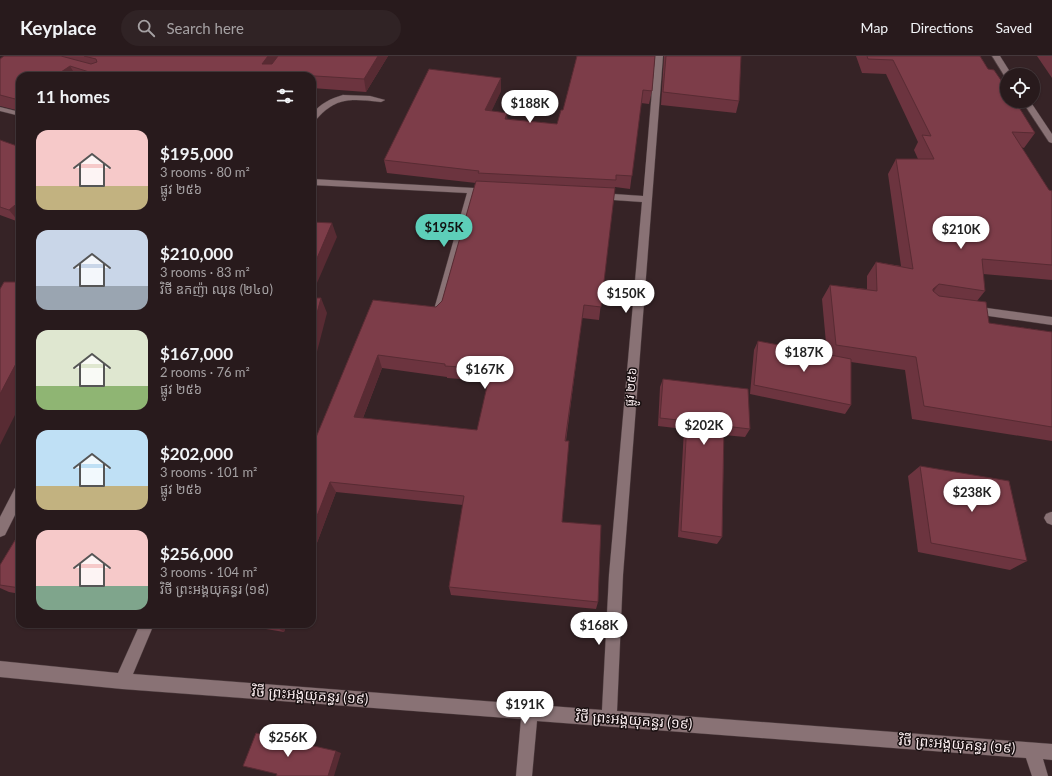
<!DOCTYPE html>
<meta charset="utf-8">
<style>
:root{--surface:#281a1c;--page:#302325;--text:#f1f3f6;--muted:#a5a1a3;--line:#44383b;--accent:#5dceb9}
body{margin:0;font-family:Lato,"Noto Sans Khmer",sans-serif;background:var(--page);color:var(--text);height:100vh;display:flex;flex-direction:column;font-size:15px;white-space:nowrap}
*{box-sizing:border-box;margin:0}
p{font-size:13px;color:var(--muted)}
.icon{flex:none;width:22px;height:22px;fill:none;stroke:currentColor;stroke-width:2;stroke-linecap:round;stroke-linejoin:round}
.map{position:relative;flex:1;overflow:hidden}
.side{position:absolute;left:16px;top:16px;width:300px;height:556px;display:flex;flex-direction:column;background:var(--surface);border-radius:12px;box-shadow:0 1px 3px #0004,0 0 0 1px var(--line)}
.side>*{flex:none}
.tools{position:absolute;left:1000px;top:12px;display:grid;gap:8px}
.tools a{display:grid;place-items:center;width:40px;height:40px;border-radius:50%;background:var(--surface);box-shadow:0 1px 3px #0004,0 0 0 1px var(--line);font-size:20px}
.price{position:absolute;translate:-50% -34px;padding:0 9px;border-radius:14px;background:#fff;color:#222;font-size:13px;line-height:26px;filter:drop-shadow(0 1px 2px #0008)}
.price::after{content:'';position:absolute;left:50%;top:24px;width:12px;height:9px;margin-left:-6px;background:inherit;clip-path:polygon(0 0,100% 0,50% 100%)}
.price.active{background:var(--accent);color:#111}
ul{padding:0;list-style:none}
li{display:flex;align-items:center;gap:12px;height:100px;padding:0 20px}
li span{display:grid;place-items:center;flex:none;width:112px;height:80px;border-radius:12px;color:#555}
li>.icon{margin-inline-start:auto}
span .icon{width:48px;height:48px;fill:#fffc;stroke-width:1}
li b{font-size:17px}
h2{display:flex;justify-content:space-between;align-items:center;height:48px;padding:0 20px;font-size:17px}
header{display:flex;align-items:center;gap:24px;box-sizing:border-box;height:56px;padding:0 20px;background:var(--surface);border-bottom:1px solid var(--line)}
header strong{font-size:19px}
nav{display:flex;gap:22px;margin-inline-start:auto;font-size:14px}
.search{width:280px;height:36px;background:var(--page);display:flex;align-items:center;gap:10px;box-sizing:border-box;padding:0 14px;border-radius:22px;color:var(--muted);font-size:15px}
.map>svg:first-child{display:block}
</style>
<header>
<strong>Keyplace</strong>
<div class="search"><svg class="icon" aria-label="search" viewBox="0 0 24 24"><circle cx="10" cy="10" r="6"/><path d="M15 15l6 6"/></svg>Search here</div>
<nav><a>Map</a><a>Directions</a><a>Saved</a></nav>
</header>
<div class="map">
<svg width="1052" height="720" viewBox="0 0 1052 720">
<rect width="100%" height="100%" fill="#362326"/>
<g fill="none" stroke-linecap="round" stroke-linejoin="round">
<g stroke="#4e3e40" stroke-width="1">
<g id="minor">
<path d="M655,0H663L623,519L617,655L1052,688V704L1043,703L1048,720H1032L1026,702L537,665L532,720H516L521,663L122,633L0,621V605L118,617L140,568H154L133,618L602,654L609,519L642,146L599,143L594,140L599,137L643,140Z"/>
<path d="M992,0H1000L1012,19L1005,21Z"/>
<path d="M343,39L370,40L385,44L381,46C351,43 336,40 315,65H312V58C321,47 330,43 343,39Z"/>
<path d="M1022,45H1030L1052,78V87L1049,86Z"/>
<path d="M0,51L20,56V60L0,55Z"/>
<path d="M312,123L492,133V137H476L442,260H434L433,257L467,137L312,129Z"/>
<path d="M972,250L1052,261V269L968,257L967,254L968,251Z"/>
<path d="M20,430V449L5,479L0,481V461L15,432Z"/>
<path d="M1051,456H1052V469L1047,467L1044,462L1046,458Z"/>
</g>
</g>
<use href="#minor" fill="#897275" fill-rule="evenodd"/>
</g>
<g fill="#6c343f" fill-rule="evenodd">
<path d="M4,0H388L366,36L312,32V20H20V55L0,50V3Z"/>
<path d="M577,0L652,35L649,48L641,47L630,133L615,131L599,264L582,262L566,385L562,466L598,546L596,553L451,539L449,531L463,449L336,436L312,500V391L373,244L436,251L442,245L476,127L387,117L384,104L501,35L491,55L507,63L557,68L563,54ZM382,312L447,321V322L489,325L477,374L363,362Z"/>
<path d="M664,0H741L739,45L736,57L661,49Z"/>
<path d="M856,0H980L988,13L1035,77L1024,92L1021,91L1049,134L1052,135V224L983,218L985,235L977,245L989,267L1052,276V385L912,363L905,314L851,306V349L845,358L750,338L754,294L758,285L827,298L822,243L830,229L867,233V220L876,206L901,210L888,118L896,103H918L914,94L918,86L886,18L862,17Z"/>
<path d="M1037,0H1052V22Z"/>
<path d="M0,84L19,166L0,159Z"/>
<path d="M663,323L750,373L745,381L724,379L722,481L717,488L678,481L684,373L658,370L660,331Z"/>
<path d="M920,410L1027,505L1010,514L918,496L908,420Z"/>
<path d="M20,476V538L9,536L0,532V509Z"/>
<path d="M236,568H287L284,576Z"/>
</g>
<g fill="#582b33">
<path d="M268,0H281L267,20L262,8Z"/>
<path d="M378,0H388L366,36L364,23Z"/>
<path d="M70,10L76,20H55Z"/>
<path d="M501,22V35L486,67L485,54Z"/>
<path d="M507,57L508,69L505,63Z"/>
<path d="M20,145V165L19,166L9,154Z"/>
<path d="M332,167L337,181L313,236L312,233V214Z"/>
<path d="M939,228L928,243L933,233Z"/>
<path d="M321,242L327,257L312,315V276Z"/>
<path d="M378,299L382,312L359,372L354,361Z"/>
<path d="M20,300V349L0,389V338Z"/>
<path d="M330,426L336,436L312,500V473Z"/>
<path d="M276,568H287L284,576L275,570Z"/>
<path d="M336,695L341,697L334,720H328Z"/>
</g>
<g fill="#7d3d49" stroke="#582b33" fill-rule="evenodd">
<path d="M4,0H61L91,8L97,6L96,3L84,0H268L262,8H272L278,0H378L364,23L299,19L298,20H102L70,10L55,20H20V44H19L0,39V3Z"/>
<path d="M577,0H655L652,35L643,34L632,120L616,119V124L478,117L479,115L384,104L429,13L501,22L485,54L507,57L505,63L557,68L561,54H563Z"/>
<path d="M666,0H741L739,45L663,36Z"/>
<path d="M867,0H980L988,13L994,14L1007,33V45H1015L1035,77L1012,76L1049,134L1052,135V209L982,203L985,235L939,228L933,233V235L939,240L986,246L989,267L1052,276V371L924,350L916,301L836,289L830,229L877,235L876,206L913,213L896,103H934L922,79L931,80L893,4L868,3Z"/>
<path d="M0,84L20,91V145L9,154L0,151Z"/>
<path d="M476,125L615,132L601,251L584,249L565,385H569L562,466L601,469L598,546L449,531L464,440L330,426L312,473V391L373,244L436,251L442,245ZM378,299L445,308V310L491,313L477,374L354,361Z"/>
<path d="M312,166L332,167L312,214Z"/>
<path d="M4,226H20V300L0,338V233Z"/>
<path d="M312,242H321L312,276Z"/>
<path d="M758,285L851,303V349L754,329Z"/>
<path d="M663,323L748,333L750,373L724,370L722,481L681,475L687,365L660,362Z"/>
<path d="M920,410L1009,425L1027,505L931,487Z"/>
<path d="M20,476V532L0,529V509Z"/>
<path d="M266,568H276L275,570Z"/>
<path d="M256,677L336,695L328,720H276L277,718L243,710Z"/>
</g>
<g text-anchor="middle" stroke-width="3" stroke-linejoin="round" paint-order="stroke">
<g font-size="12" fill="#fbeef0" stroke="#180f10">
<text transform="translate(631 331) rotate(-85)" y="4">ផ្លូវ ២៥៦</text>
</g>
<g font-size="14" fill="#fbeef0" stroke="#180f10">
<text transform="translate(310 639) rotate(4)" y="5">វិថី ព្រះអង្គយុគន្ធរ (១៩)</text>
<text transform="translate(634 664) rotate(4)" y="5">វិថី ព្រះអង្គយុគន្ធរ (១៩)</text>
<text transform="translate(957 688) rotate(4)" y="5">វិថី ព្រះអង្គយុគន្ធរ (១៩)</text>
</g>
</g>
</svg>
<div class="tools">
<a><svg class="icon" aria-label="locate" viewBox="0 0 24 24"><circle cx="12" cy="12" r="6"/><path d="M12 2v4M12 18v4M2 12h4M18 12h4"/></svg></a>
</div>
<b class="price" style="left:530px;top:68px">$188K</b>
<b class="price active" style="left:444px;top:192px">$195K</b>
<b class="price" style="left:961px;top:194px">$210K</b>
<b class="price" style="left:626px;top:258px">$150K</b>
<b class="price" style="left:804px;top:317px">$187K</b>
<b class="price" style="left:485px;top:334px">$167K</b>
<b class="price" style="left:704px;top:390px">$202K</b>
<b class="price" style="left:972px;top:457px">$238K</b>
<b class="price" style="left:599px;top:590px">$168K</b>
<b class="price" style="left:525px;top:669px">$191K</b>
<b class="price" style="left:288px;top:702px">$256K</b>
<section class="side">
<h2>11 homes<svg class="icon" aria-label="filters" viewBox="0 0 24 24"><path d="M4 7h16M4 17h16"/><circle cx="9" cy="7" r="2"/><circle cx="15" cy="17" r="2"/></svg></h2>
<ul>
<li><span style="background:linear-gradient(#f6c9c9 70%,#c2b280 0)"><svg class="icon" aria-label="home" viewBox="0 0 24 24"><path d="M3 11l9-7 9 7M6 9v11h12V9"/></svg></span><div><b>$195,000</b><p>3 rooms · 80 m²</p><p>ផ្លូវ ២៥៦</p></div></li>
<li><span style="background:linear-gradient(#c9d6e8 70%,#9aa5b1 0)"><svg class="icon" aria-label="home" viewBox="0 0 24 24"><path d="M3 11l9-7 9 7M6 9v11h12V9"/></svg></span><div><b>$210,000</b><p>3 rooms · 83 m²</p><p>វិថី ឧកញ៉ា ឈុន (២៤០)</p></div></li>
<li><span style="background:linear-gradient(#dfe7d0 70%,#8fb573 0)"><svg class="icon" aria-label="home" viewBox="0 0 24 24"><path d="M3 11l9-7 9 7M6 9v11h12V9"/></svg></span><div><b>$167,000</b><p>2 rooms · 76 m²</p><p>ផ្លូវ ២៥៦</p></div></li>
<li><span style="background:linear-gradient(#bfe0f5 70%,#c2b280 0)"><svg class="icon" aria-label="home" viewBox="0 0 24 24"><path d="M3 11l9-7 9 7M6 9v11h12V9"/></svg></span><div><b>$202,000</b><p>3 rooms · 101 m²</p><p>ផ្លូវ ២៥៦</p></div></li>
<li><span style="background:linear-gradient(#f6c9c9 70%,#7fa58c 0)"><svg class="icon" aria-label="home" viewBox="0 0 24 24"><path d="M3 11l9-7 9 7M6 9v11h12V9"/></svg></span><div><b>$256,000</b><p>3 rooms · 104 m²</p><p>វិថី ព្រះអង្គយុគន្ធរ (១៩)</p></div></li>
</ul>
</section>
</div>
